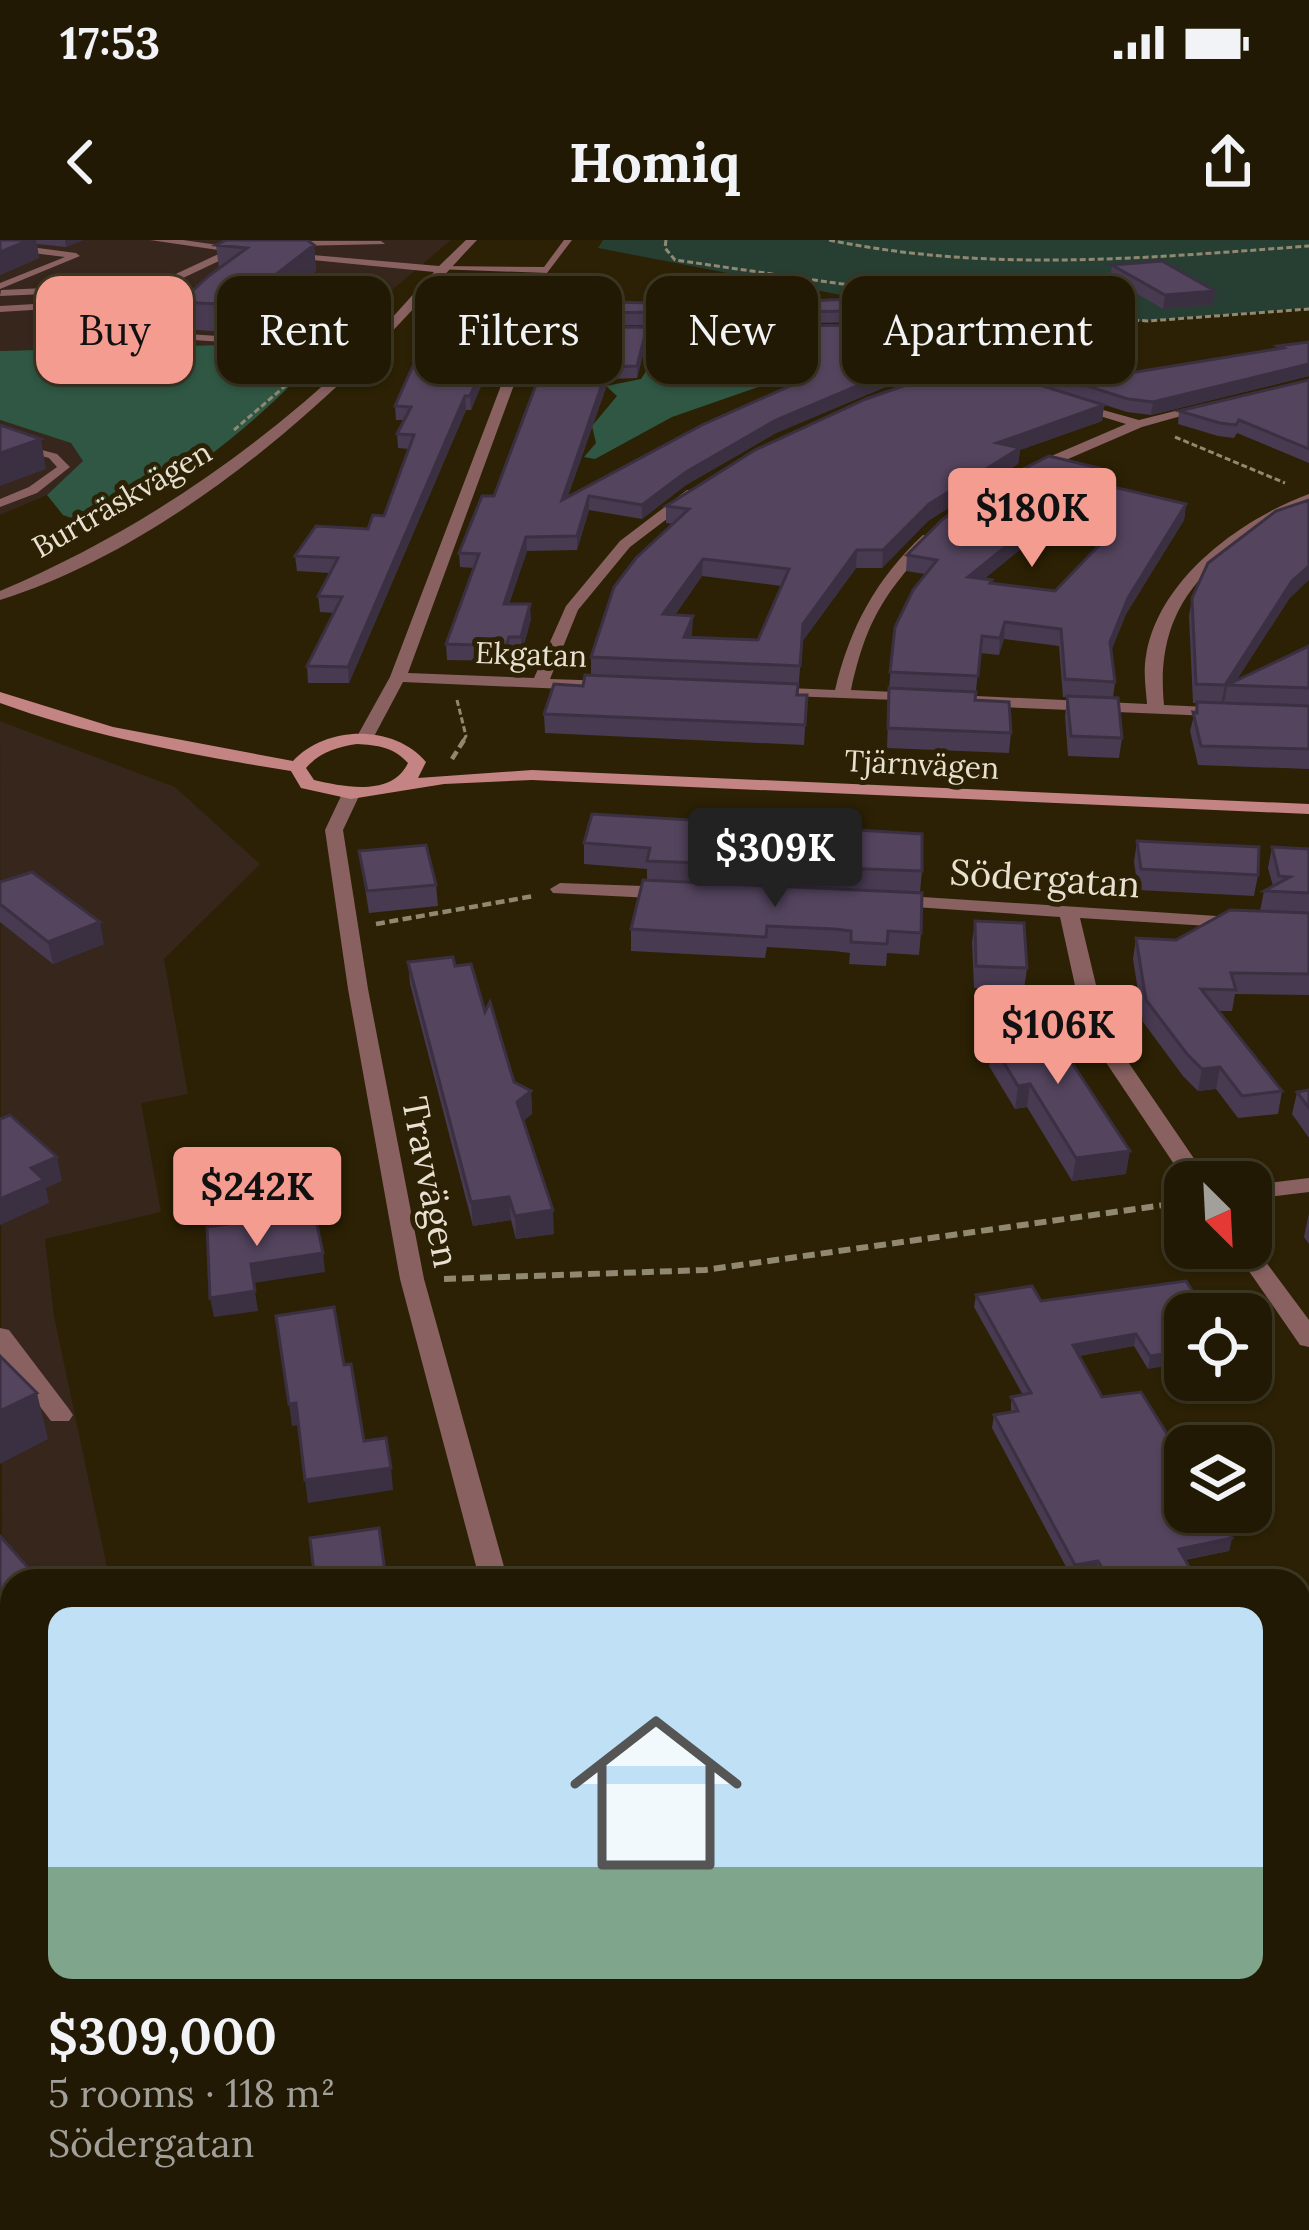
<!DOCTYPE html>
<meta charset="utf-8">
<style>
:root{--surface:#211903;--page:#29220d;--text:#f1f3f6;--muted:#a2a09a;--line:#3e3825;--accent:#f59c90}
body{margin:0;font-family:Lora,serif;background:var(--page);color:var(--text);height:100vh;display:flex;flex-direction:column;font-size:45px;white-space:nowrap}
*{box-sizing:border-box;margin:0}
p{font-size:39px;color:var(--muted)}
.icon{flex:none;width:66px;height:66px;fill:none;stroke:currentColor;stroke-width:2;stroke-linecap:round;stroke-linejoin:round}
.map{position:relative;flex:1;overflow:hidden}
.side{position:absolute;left:0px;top:1329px;width:1311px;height:663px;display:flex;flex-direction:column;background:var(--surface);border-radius:36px 36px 0 0;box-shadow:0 3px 9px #0004,0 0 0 3px var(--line)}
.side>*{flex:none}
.top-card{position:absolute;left:36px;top:36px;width:1239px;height:108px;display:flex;gap:24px}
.needle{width:78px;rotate:156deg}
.fabs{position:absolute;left:1164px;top:921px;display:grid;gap:24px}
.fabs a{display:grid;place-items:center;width:108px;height:108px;border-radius:24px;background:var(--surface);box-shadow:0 3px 9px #0004,0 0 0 3px var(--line);font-size:60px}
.price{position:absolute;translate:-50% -102px;padding:0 27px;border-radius:12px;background:var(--accent);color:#111;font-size:39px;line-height:78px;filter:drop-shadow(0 3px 6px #0008)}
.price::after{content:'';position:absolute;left:50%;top:72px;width:36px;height:27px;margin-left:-18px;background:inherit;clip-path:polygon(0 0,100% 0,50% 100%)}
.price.current{background:#222;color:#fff}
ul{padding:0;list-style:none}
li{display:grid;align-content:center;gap:24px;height:636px;padding:0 48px}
li span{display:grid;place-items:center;height:372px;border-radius:24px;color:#555}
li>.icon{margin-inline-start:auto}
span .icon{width:216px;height:216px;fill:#fffc;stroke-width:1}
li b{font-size:51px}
.pill{padding:0 42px;border-radius:24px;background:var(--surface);box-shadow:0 3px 9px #0004,0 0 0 3px var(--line);font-size:42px;line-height:108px}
.pill.current{background:var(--accent);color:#111}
.status{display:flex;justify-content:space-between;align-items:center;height:84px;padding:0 60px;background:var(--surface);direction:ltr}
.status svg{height:33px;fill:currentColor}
header{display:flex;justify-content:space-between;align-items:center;height:156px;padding:0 48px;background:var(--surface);font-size:54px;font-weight:700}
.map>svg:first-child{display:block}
</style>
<div class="status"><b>17:53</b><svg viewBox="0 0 49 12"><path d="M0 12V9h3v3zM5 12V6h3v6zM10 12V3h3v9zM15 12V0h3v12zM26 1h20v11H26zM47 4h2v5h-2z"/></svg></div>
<header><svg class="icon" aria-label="back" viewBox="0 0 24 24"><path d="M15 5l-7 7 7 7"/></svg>Homiq<svg class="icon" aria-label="share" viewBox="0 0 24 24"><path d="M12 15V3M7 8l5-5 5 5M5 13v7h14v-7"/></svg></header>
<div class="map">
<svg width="1309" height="1990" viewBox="0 0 1309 1990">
<rect width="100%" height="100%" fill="#2c2104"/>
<g fill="#36261c">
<path d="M0,0H451L331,102L0,111Z"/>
<path d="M0,180L71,203L84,221L47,255L0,275Z"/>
<path d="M0,481L175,547L260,624L164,719L188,854L141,863L161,972L45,999L54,1076L110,1341H12V1807L3,1815Z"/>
</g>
<path fill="#273e32" d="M603,0H1309V68L1116,83L867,60L598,8Z"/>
<g fill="#2f5743">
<path d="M642,97L750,103L776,114L841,118L672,177L595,219L584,217L596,203L592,186L617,156L606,146L641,139L660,109Z"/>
<path d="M331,102C263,180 189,236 99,288L63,275L47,255L83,221L71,203L0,180V111Z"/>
</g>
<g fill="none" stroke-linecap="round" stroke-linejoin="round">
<g stroke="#918872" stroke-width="3" stroke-dasharray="6 3" stroke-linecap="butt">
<path d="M666,0L665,8L675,20L1058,75L1148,81L1309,69"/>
<path d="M829,0C989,33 1147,18 1309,6"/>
<path d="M505,84L502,71L511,48"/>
<path d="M962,87L1111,83"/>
<path d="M234,190L356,85"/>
<path d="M1175,197L1285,243"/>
<path d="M457,460L466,496L462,503"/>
</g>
<g stroke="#918872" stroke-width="4.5" stroke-dasharray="9 4.5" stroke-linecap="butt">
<path d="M452,519L464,500"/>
<path d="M376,684L534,656"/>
</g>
<path stroke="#918872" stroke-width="6" stroke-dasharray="12 6" stroke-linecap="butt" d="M444,1039L705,1030L1185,962"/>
<path stroke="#918872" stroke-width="9" stroke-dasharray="16 9" stroke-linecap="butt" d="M736,1980L741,1990"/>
<g fill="#896161" fill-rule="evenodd">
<path d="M564,0H572L547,33L435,29L440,26L544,27Z"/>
<path d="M299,1H381L385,4L296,6Z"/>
<path d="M0,3L76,13L80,16L0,49V43L65,17L0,9Z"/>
<path d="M320,40L328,42L251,104L165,98L163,89L198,61L134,56L139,53L210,56V60L172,93L249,98Z"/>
<path d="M68,47L131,56L136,59L131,62L68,53L0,56L1,50Z"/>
<path d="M0,199L57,214L70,227L37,253L0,267V259L29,247L57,227L49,218L0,205Z"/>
</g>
<g fill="#896161" fill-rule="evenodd">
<path d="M150,0H183L253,10L238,12L128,64L0,72V66L122,59L225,11Z"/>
<path d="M466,0H477C439,40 403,82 364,120C267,217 132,319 0,360V351C132,295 248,217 352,119C381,92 406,61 434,32L282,17L278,12L439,26Z"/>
<path d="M570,88L566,93L532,96L408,433L534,438L566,366L620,301L687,250H697V256L630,307L578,370L550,439L611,441L619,446L611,451L403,442L370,504H358L355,500L390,437L521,93Z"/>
<path d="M619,88H794L800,91L794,94L615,93Z"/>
<path d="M1067,160L1139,180L1207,163L1213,167L1142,187L1031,235H1021V229L1126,184L1067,166Z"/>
<path d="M1309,254V263C1220,311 1153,354 1164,465L1229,468L1237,473L1235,477L976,466L968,461L976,456L1147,464C1146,449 1143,432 1146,416C1158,339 1241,279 1309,254Z"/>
<path d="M923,295L935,298C886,352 867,377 851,450L917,453L925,458L923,461L760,455L758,452L766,447L835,450C850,387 876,339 923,295Z"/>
<path d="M351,549L360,554L343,590L368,749L424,1039L508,1341H480L400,1039L348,749L325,590L342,554Z"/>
<path d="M560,643L671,647L681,653L671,659L553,653L550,649Z"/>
<path d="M892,655L1248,678V686L1241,688L1080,678L1107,791L1210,942H1186L1085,791L1060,677L885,665V657Z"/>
<path d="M1309,938V952L1251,959V945Z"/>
<path d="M1251,1002L1309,1080V1107L1300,1105L1233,1008H1251Z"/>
<path d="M0,1088L9,1090L69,1169L73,1175L69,1181H51L0,1114Z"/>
</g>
<path fill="#c48484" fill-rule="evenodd" d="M0,452L113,487L293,521C326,485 394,484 426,522L418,538L532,530L1309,564V574L532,540L444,544L351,559L301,548L291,531C192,515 94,497 0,463ZM357,504C377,505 394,507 408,523C392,557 344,547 314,540L306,528C320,512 337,507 357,504Z"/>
</g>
<g fill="#483a51" fill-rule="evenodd">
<path d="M0,0H83L66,7L37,4L39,18L0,35Z"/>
<path d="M216,5H314L316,31L239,93L183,89L180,62L219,29Z"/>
<path d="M1112,25L1215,51L1213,65L1163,69L1110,38Z"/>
<path d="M853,59L919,85L1124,134L1277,109L1278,106L1309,102V136L1151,175L1127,172L967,121L883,148L776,193L686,245L642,279L589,270L577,310L527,311L509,364L531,379L522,412H509L506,421L447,420L446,404L474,328L460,327L459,313L494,256L542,128H524V115L647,87V99L637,138L609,139L568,256L795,144L782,140L773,106H768L766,98V86L871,85L869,82L762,84L759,75V63Z"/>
<path d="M518,60L653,63V76L651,85L520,87L504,127H489L471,170H466L349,443H308L307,426L334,373L320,372L318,356L330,333L297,331L295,316L368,289L384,276L409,209L398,208L397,194L404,180H396L395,166L447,88L506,84Z"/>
<path d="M1309,140V223L1237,193L1234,198L1218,196L1178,184L1179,171Z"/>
<path d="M1104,165L1102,181L1020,210L1018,224L928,281L882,328H856L802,402L798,455H807L804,505L545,493L544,474L583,446L591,436V417L673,284L666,283V266ZM702,336L781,346L758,400L691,397L693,376L675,375Z"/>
<path d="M1097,243L1186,264L1184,280L1126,374L1111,410L1115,442L1113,458L1122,498L1119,518L1068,516L1065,476L1067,457H1063L1059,406L1004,399L999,415L980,413L975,460L1011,493L1009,513L887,508L889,448L895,387L925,334L906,331L907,315ZM1038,295L1098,307L1055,351L992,344L984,339Z"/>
<path d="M1192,358L1289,359L1236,441L1309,406V529L1198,525L1190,491L1197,463H1193L1189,376Z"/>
<path d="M1137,601L1258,635L1254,656L1138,650L1134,622Z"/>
<path d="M584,603L922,631L920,652L797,648L921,693L919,715L887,713L886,726L849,724L850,713L834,711L767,707L765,718L631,711V689L647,641V629L584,624Z"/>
<path d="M1272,607L1309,609V755L1235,754L1232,771H1219L1282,851L1278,874L1238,878L1216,849L1198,851L1183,836L1143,782L1133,719L1136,698L1176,700L1260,671L1264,651L1273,646L1268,628Z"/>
<path d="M359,611L436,645L438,666L369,673Z"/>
<path d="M0,642L104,704L53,724L0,682Z"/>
<path d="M975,681L1027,728L1024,750L974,748L972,702Z"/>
<path d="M408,722L485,772L514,842L531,851L532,874L523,881L554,994L516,999L511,980L473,986L410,744Z"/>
<path d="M994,784L1126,934L1072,941L1027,867L1015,869L989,826Z"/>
<path d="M1309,850V898L1292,874L1297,852Z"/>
<path d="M1309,973V1004L1304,997Z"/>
<path d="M1186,1041L1148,1129L1134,1106L1079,1116L1102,1157L1232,1298L1229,1311L1185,1320L1190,1341H1100L1096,1334L1072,1338L992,1188L994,1175L1011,1172V1157L1023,1155L974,1067L976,1055L1041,1061Z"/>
<path d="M12,1570V1636L0,1620V1577Z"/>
</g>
<g fill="#3b3042">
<path d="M29,0H36L39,18L0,35V12Z"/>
<path d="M65,0H83L66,7Z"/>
<path d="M314,5L316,31L239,93L236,65Z"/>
<path d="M1215,51L1213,65L1163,69L1165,55Z"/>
<path d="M520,75V87L504,127V114Z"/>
<path d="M647,87V99L637,138V126Z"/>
<path d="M968,108L967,121L883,148L776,193L686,245L642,279V265L686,232L776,180L883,135Z"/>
<path d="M488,114L489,127L471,170L470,156Z"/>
<path d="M1309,124V136L1151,175L1153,162Z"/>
<path d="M608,127L609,139L562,273V260Z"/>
<path d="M465,156L466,170L349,443L348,427Z"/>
<path d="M1104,165L1102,181L1020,210L1018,224L928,281L882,328L883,310L929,264L997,203Z"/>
<path d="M41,199L46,229L0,246V213Z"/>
<path d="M1099,228L1097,243L1079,239Z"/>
<path d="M589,256V270L577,310V296Z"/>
<path d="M1186,264L1184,280L1126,374L1108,419L1110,402L1128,358Z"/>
<path d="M1040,279L1038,295L967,353L968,337Z"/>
<path d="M526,297L527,311L504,379V364Z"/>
<path d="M857,310L856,328L802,402L803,384Z"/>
<path d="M703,319L702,336L663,392V374Z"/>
<path d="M1309,326V340L1289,359L1233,445H1227L1225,459L1221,464L1225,445L1292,341Z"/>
<path d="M530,364L531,379L522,412L521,397Z"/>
<path d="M693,376L692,394L684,415V397Z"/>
<path d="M1005,382L1004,399L999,415L1000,398Z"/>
<path d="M100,682L104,704L53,724L48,702Z"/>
<path d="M1220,827L1216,849L1198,851L1202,829Z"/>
<path d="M1030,844L1027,867L1015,869L1018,846Z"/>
<path d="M531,851L532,874L518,885L517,862Z"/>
<path d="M1130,911L1126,934L1072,941L1076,918Z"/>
<path d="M57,917L62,941L46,948L49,963L0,985V959L31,928Z"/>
<path d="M509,957L511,980L473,986L471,962Z"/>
<path d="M553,970L554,994L516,999L515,976Z"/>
<path d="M323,1013L325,1032L254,1043L251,1024Z"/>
<path d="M255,1051L258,1071L214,1077L210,1058Z"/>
<path d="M1136,1094L1134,1106L1071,1117L1073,1105Z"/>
<path d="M1185,1111V1123L1148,1129L1150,1116Z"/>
<path d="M37,1153L48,1199L0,1224V1171Z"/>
<path d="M296,1163L299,1185L292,1186L289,1164Z"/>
<path d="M391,1228L393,1250L308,1263L305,1240Z"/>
<path d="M1232,1298L1229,1311L1176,1321L1179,1309Z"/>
<path d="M1098,1321L1096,1334L1072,1338L1075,1325Z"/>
<path d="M1192,1332L1190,1341H1133Z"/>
<path d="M12,1433V1476L0,1483V1440Z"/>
<path d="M236,1980H261L237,1988Z"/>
</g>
<g fill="#54445e" stroke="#3b3042" stroke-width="3" fill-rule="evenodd">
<path d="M0,0H29L0,12Z"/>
<path d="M226,0H307L314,5L236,65L180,62L210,35L247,8L216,5Z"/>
<path d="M1162,21L1215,51L1165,55L1112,25Z"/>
<path d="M853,59L919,85L935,81L961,85L1124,134L1283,108L1278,106L1309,102V124L1153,162L1128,159L968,108L883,135L776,180L686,232L642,265L589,256L577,296L526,297L504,364H530L521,397H509L506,406L446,404L479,314L459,313L482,256H494L547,116L524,115L534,88L647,87L637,126L608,127L562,260L702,185L812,136L783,128L773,94H768L766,86L874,85L878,80L870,71L762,72L759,63Z"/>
<path d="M518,60L653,63L651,72L520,75L504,114H488L470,156H465L348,427L307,426L342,357L318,356L338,318L295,316L316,286L368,289L373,275L384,276L414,195L397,194L411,167L395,166L430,88H447L450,83L506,84Z"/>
<path d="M969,123L1104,165L997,203L1020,208L929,264L883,310H857L803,384L800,426L591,417L614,347L636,318L689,269L666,266L755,210L866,159ZM703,319L789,329L758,400L684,397L693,376L663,374Z"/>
<path d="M1309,140V209L1239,180L1236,185L1220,183L1179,171Z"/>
<path d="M0,185L41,199L0,213Z"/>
<path d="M1049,216L1099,228L1079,239L1186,264L1128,358L1110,402L1115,442L1065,439L1061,389L1005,382L1000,398L982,396L978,436L890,432L895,387L913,350L937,320L907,315L943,279L997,242ZM1040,279L1111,293L1055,351L990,343L992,340L968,337Z"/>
<path d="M1309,260V326L1292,341L1225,445L1196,444L1192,358L1208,323L1276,271Z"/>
<path d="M1309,406V448L1227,445Z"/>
<path d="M585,435L798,444L797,455H807L805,485L544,474L554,444L583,446Z"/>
<path d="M889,448L976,452L975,460L1009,462L1011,493L888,488Z"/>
<path d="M1067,456L1118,458L1122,498L1071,496Z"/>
<path d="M1197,462L1309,466V509L1201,506L1193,472L1197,473Z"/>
<path d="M592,574L922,594V631L647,621L650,608L584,603Z"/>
<path d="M1137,601L1259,607L1258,635L1141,629Z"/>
<path d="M426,605L436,645L367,651L359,611Z"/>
<path d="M1272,607L1309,609V653L1264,651L1290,637L1279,636Z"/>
<path d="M32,632L100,682L48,702L0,664V642Z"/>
<path d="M643,640L922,653L921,693L888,691L887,704L851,702V691L835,689L767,686L766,697L631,689Z"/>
<path d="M1230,670L1309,673V734L1231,733L1236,750L1201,749L1282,851L1242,856L1220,827L1202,829L1187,814L1146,760L1136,698L1176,700Z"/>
<path d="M975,681L1024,683L1027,728L976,726Z"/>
<path d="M453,717L455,726L471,724L485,772L490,762L514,842L531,851L517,862L553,970L515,976L509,957L471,962L408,722Z"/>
<path d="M1043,779L1130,911L1076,918L1030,844L1018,846L992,803L1004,801L994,784Z"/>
<path d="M1309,850V868L1297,852Z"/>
<path d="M10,875L57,917L31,928L44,940L0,959V879Z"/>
<path d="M314,971L323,1013L251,1024L255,1051L210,1058L207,987Z"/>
<path d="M1186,1041L1207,1074H1185V1111L1150,1116L1136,1094L1073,1105L1102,1157L1141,1152L1185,1223V1272H1216L1232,1298L1179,1309L1192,1332L1133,1341H1110L1098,1321L1075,1325L994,1175L1018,1171L1011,1157L1031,1153L976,1055L1032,1046L1041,1061Z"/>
<path d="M334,1067L344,1125L351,1124L364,1201L386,1198L391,1228L305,1240L296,1163L289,1164L276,1076Z"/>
<path d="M0,1116L37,1153L0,1171Z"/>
<path d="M379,1288L386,1339L371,1341H315L310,1298Z"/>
<path d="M0,1296L40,1341H12V1433L0,1440Z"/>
<path d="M12,1570V1620L0,1605V1577Z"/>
</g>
<g text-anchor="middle" stroke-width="10" stroke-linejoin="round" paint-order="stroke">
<g font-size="30" fill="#e8e1d1" stroke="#2c2104">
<text transform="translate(122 260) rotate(-30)" y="10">Burträskvägen</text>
<text transform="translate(531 415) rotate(2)" y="10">Ekgatan</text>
<text transform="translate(922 525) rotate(3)" y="10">Tjärnvägen</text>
</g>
<g font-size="36" fill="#e8e1d1" stroke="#2c2104">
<text transform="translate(1045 638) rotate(4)" y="13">Södergatan</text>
<text transform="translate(431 942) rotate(79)" y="13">Travvägen</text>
</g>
</g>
</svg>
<div class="fabs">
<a><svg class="needle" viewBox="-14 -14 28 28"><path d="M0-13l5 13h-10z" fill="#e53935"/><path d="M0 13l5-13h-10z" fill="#a2a09a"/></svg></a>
<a><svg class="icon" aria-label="locate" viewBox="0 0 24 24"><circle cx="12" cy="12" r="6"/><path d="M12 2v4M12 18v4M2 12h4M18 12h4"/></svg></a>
<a><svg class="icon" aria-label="layers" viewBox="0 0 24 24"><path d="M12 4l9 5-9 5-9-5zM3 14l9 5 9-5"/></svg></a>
</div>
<b class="price" style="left:1032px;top:330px">$180K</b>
<b class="price current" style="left:775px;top:670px">$309K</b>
<b class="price" style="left:1058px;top:847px">$106K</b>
<b class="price" style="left:257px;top:1009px">$242K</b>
<div class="top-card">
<a class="pill current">Buy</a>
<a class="pill">Rent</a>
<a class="pill">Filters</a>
<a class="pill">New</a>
<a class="pill">Apartment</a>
</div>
<section class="side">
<ul>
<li><span style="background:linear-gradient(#bfe0f5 70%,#7fa58c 0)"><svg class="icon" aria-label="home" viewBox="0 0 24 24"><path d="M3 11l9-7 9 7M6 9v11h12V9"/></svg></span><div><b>$309,000</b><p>5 rooms · 118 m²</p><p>Södergatan</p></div></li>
</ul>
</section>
</div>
